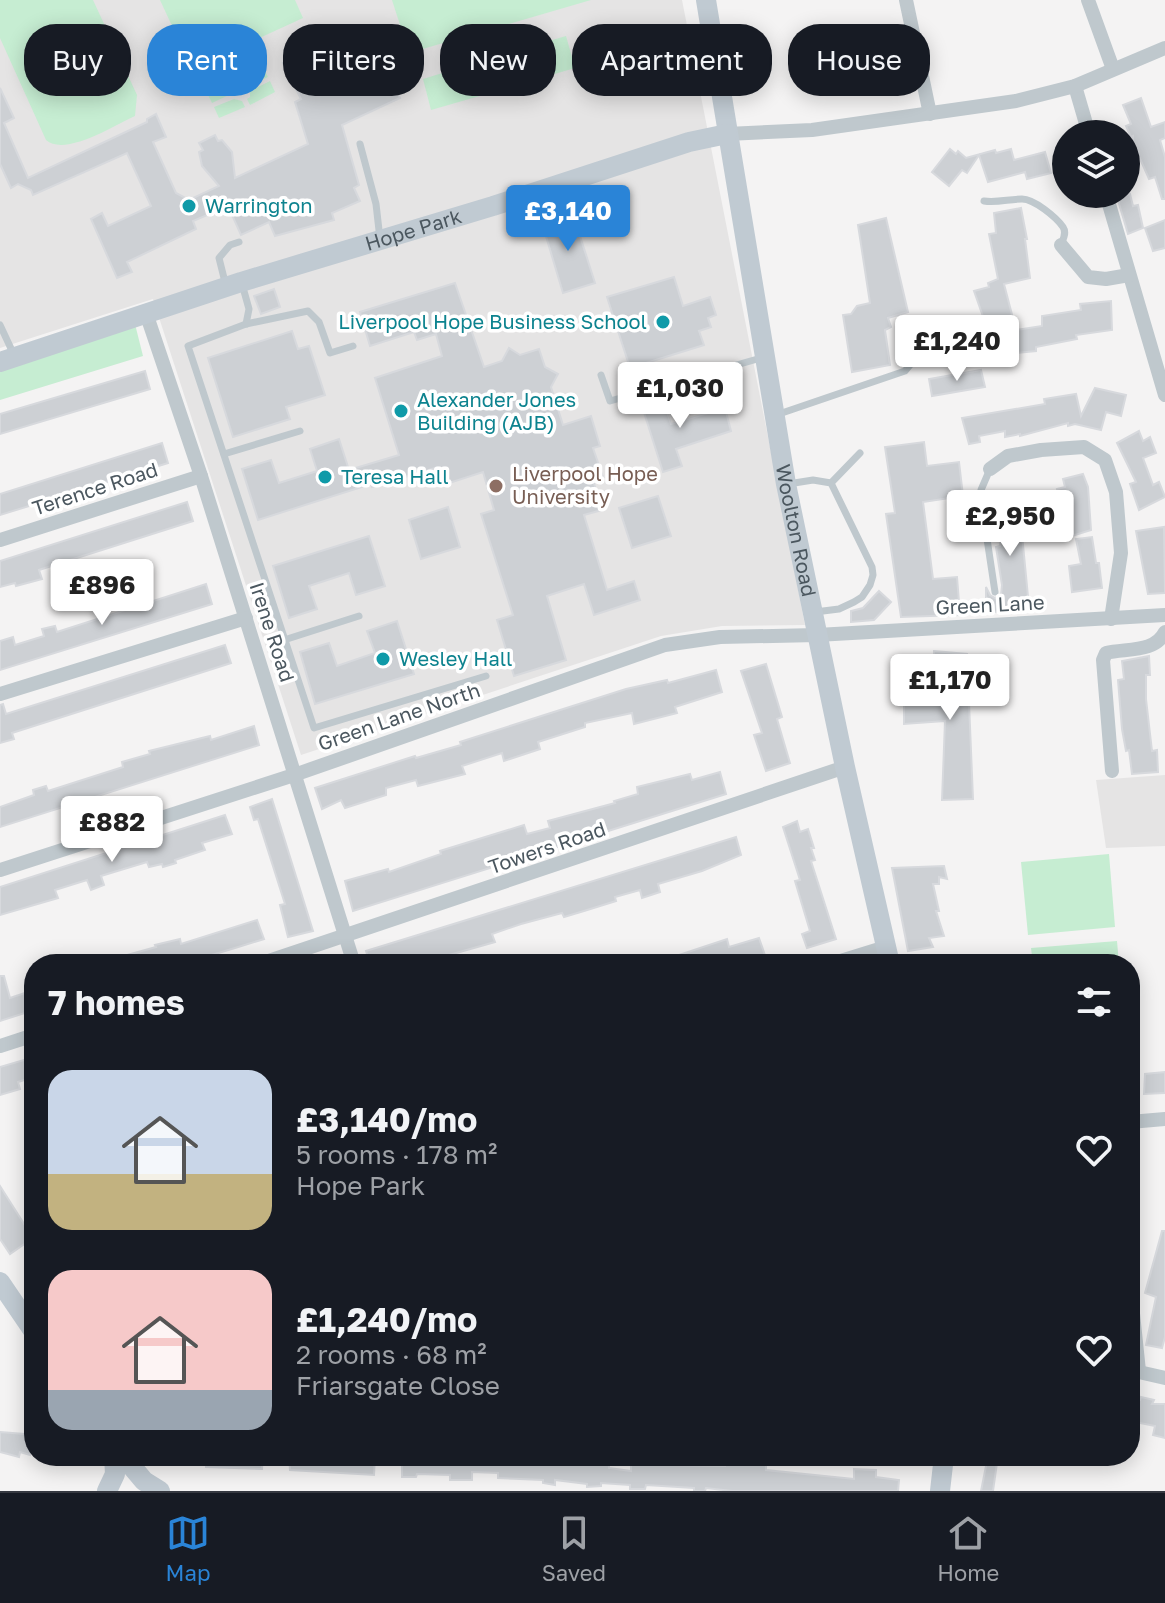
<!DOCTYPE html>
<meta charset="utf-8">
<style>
:root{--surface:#171b24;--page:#242831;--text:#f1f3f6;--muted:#9ea1a6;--line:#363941;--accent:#2a84d7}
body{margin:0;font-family:"Golos Text",sans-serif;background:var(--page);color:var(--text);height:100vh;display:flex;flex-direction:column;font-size:30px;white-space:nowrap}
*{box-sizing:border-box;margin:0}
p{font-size:26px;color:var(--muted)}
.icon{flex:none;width:44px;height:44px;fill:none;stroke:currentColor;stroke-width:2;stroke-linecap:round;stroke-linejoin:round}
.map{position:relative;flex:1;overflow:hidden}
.sheet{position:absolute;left:24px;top:954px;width:1116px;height:512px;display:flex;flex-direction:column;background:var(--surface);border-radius:32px;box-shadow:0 4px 20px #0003}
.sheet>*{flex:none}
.guide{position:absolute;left:24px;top:24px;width:1118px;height:72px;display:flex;gap:16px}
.buttons{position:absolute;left:1052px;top:120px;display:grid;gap:16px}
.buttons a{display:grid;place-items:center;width:88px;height:88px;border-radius:50%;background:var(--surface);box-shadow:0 4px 20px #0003;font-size:40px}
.price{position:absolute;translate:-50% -68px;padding:0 18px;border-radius:8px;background:#fff;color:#222;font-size:26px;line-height:52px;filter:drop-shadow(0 2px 4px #0008)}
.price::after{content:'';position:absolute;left:50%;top:48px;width:24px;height:18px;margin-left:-12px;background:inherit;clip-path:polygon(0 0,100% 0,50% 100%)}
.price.current{background:var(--accent);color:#fff}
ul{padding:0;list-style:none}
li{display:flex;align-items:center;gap:24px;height:200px;padding:0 24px}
li span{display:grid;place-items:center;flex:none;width:224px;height:160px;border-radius:24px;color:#555}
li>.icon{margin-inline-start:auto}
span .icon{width:96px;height:96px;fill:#fffc;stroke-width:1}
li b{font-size:34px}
h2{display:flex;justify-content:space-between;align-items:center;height:96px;padding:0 24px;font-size:34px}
.tag{padding:0 28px;border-radius:32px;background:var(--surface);box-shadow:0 4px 20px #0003;font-size:28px;line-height:72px}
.tag.current{background:var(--accent);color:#fff}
.dock{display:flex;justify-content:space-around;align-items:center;height:112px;border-top:2px solid var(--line);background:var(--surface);font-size:22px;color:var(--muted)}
.dock a{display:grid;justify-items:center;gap:4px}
.dock .current{color:var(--accent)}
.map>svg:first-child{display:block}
</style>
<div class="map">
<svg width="1165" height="1491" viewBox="0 0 1165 1491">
<rect width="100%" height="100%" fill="#f4f3f3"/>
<g fill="#e5e4e4">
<path d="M0,0H682L805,625L722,626L661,636L301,755L153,299L0,348Z"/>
<path d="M1165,775V846L1106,848L1096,780Z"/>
</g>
<g fill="#c6edd2">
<path d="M0,0H93L137,95L135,116C115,125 65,157 46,140L0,38Z"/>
<path d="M160,0H295L303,18L192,69Z"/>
<path d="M392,0H591L409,53Z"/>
<path d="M566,36L575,68L510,87L501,55Z"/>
<path d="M488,59L497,91L431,110L423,79Z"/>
<path d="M263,67L268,77L248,86L239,82L237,78Z"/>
<path d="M232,80L235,85L231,94L212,103L207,93Z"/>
<path d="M270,81L275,92L250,105L247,99L250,97V91Z"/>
<path d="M234,99L242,101L245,107L219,118L214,107Z"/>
<path d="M135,324L143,356L0,400V368Z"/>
<path d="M1109,854L1115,927L1028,935L1021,862Z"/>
<path d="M1117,941L1119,964H1033L1031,948Z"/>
</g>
<g fill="#cdd0d4" stroke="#d7d9dd" stroke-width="2">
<path d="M316,49L331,86L354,75L351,67L381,53L400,98L342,125L359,185L354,188L360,201L332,213L334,220L275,236L269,222L241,235L228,206L193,221L196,229L127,262L132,272L117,278L91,219L102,213L108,226L151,206L127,153L33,195L31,190L18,184L11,188L0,164V88L14,118L4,123L28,178L147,122V119L156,114L166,137L153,142L176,193L189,200L219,186L202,166L199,152L203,150L199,143L215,135L218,141L222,140L232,152L235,178L308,144L295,102L301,99L283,63Z"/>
<path d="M1141,98L1151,127L1165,122V138L1160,140L1165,157V199H1162L1155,177L1149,179L1133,143V136L1131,137L1126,126L1131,124L1123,105Z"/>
<path d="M950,149L956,154L958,151L966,158L995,150L996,153L1011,149L1014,160L1045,152L1051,173L1027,179L1025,172L988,182L979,155L967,173L962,170L949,186L932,172Z"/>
<path d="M1130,194L1133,206L1138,205L1143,228L1128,234L1117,197Z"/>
<path d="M1021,208L1027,239H1025L1030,278L1004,284L1016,330L1042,326V316L1081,310L1080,304L1111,301L1112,330L1076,335L1077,339L1036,347V351L1006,354L1001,321L986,325L974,291L989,287L988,283L998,279L989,234L996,233L994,213Z"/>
<path d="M573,214L595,283L563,293L542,223Z"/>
<path d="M886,218L908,312L888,318L891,327L885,330L890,365L852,372L843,315L851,314L857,306L870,303L858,225Z"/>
<path d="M1165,220V248L1153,251L1145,228Z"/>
<path d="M674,277L683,306L710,297L716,315L708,318L711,327L699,331L704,345L630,368L607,297Z"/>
<path d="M455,283L484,367L502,361L509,348L520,355L539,349L545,367L558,374L551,387L563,425L591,416L600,446L593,448L603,477L593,480L602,510L584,515L607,590L634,581L640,600L594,615L584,584L547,596L566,660L514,676L497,620L513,615L481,514L494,510L483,472L440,486L435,468L372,487L371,484L258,520L242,469L271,460L279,483L317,471L310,449L339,439L349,470L399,455L375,378L442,356L436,334L417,340L414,332L370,346L360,312Z"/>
<path d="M274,289L280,307L261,314L254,296Z"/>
<path d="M292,331L298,349L309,346L325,395L286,407L290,419L233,437L208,358Z"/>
<path d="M981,370L985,387L932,396L929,379Z"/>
<path d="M145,371L150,389L0,434V414Z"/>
<path d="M1095,388L1126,395L1121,416L1106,412L1101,430L1075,424L1068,426V423L1020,436V434L1005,437V431L979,436L980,442L969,444L962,418L1045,404L1044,399L1076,394L1081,416Z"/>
<path d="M661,394L671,424L725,408L731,431L676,449L682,466L663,472L640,400Z"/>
<path d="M1139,431L1143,441L1150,437L1156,453L1143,458L1153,485L1159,482L1165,497L1139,510L1130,484L1136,482L1117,443Z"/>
<path d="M924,442L927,466L959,462L963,496L923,502L933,579L957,577L960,615L901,617L886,514L895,513L885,447Z"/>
<path d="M162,443L168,463L0,515V494Z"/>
<path d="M1083,474L1088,487L1091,530L1072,536L1067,506L1062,507L1057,489L1065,487L1063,479Z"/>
<path d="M1018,493L1029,607L986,613V587L990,595L995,598L1001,595L1002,585L996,547L1000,546L1004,521H994V497Z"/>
<path d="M658,496L671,536L632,548L619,508Z"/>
<path d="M187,502L193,521L39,570L42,579L16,586L15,583L0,587V561Z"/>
<path d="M448,507L460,547L421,559L409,520Z"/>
<path d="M1164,527L1165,593L1148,594L1136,531Z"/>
<path d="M369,536L385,586L356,595L349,573L309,586L317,609L289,618L273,566Z"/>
<path d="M1092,537L1096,563H1099L1102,588L1072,592L1069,566L1081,564L1076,539Z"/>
<path d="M206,584L212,604L0,670V641L13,637L15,645L44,636L42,629L55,626L57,632Z"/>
<path d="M879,591L891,602L874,620L851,622V611L863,608Z"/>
<path d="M397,621L414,674L315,704L300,652L329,643L337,666L375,653L367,631Z"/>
<path d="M225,645L231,663L12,733L14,739L0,743V705L3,704L6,714Z"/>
<path d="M934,651L967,654L973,799L942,800L945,721L904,724V702L936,700Z"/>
<path d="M1149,656L1150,675H1146V699L1152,751L1157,750L1158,772L1132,774L1129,750L1126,751L1122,729L1118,680L1124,679L1122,661Z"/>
<path d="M766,664L782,717L777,719L790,763L766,771L754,735L762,733L741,671Z"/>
<path d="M716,670L722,692L675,707L677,713L634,724L632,713L585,723V727L538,742L540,749L504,761L502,753L462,766L465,774L418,786L416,780L386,788V795L345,808L341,800L322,809L315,788L415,756L416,758L461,745L460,742L626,689L667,680L668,683Z"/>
<path d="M254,726L259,745L0,827V807L34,795L33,790L46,786L48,791L123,767L122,762L150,754L149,751L210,736L211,740Z"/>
<path d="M720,772L726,794L353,911L345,881L388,869L389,872L441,854L440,851L524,825L527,834L550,828L548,821L615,803L614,801L638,794L637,787L690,774L692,780Z"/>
<path d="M272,799L313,931L288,937L280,905L285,904L258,819L254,820L250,807Z"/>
<path d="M225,815L232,834L202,843L205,850L175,860L176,863L163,867L162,864L149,867L147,862L101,876L104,885L91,890L87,880L55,890L58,898L0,915V887Z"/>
<path d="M797,821L800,832L808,829L814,848H811L815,860L811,861L836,939L807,948L802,934L810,931L795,881L800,880L783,827Z"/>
<path d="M736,837L741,855L702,871L658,884L660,892L642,898L640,890L615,897L616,901L584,911L564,917L562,913L521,924L492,934L495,942L435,959L436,961L411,964L410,958L393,964H370L366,951Z"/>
<path d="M944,866L947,879L939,877V884H933L939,911H936L944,936L929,938L933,947L908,951L892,868Z"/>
<path d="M257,920L264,939L235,948L182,964H110L109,960L156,947L155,945L180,939L181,944Z"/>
<path d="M759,938L767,961L758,964H658V962L727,939L729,947Z"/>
<path d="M0,976H4L10,998L34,990V1010L0,1021Z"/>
<path d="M34,1057V1077L18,1082L20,1089L0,1095V1067Z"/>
<path d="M1165,1072V1093L1144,1094L1145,1074Z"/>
<path d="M0,1186L33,1238L10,1254L0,1239Z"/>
<path d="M1162,1231H1165V1337L1162,1348L1146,1345L1156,1297L1145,1293Z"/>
<path d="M1141,1397L1154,1400L1152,1404H1165V1438L1153,1435L1155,1426L1130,1421V1399L1140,1400Z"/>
<path d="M0,1432L25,1434L32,1443L30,1455L20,1452L19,1457L0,1452Z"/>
<path d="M206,1456H263L262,1469L206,1467Z"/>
<path d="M289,1456H375L374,1475L290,1470Z"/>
<path d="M402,1456H609V1468L631,1471V1456H675L674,1465L725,1466V1463L750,1465V1456H766V1470L854,1479V1469L876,1470V1477L899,1480L898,1491H732L706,1488L705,1491H694V1488L646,1485L645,1489H630V1485L601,1483V1486L587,1487V1484L555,1480V1485L543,1483V1480L498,1478V1473L472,1472V1480H450V1475L417,1474L416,1477H402Z"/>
<path d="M988,1456H998L993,1491H981Z"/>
</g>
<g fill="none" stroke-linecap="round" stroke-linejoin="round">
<g stroke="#bfc8cd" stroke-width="7">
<path d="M360,144L376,204L380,239"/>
<path d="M984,201C997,203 1009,199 1022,199C1034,199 1056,217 1063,227C1067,233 1063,239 1061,245"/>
<path d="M242,284L249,309L246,324"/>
<path d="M226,286L219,258L230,245L239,242"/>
<path d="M0,325L14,355"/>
<path d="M353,346L330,353L319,322L308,311L246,324L188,346L314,728L486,676"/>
<path d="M601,375L610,401L761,358"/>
<path d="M776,415L905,371L921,352"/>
<path d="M224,454L300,431"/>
<path d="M990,469L981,490V499L995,592"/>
<path d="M831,483L860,453"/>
<path d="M788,484L813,480L831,483L872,567L873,575L870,585L862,597L854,602L839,609L815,612"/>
<path d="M284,640L359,616"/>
</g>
<g stroke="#bfc8cd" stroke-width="14">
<path d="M906,0L930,114"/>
<path d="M1088,0L1113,69"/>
<path d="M1075,86L1089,134"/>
<path d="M727,134L812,130L1016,101L1075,86L1165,48"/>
<path d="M1106,194L1165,395"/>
<path d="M1061,245L1088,277L1106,279L1129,275"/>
<path d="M146,313L201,476L354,964"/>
<path d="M990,469L1008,456L1041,450L1084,447L1105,460L1116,492L1121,553L1111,619"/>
<path d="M0,540L201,476"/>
<path d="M0,694L246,618"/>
<path d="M1112,771L1103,660L1106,653C1126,648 1155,653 1165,632"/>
<path d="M0,870L297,774L665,645L720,637L817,635L1165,615"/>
<path d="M260,964L845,767"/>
<path d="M831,964L886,947"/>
<path d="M0,1046L34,1035"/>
<path d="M1130,1122L1165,1119"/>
<path d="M1130,1285L1139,1371"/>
<path d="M30,1321H26L34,1294"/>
<path d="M1130,1370L1165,1378"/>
</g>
<g stroke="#c0cad2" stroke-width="20">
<path id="s1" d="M706,0L786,484L845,767L890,964"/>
<path id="s2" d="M0,362L241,282L493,206L689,142L727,134"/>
<path d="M0,1282L34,1332"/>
<path d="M123,1456L144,1481L160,1491"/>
<path d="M107,1491L115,1474L114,1456"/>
<path d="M940,1491L944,1456"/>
</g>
</g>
<g fill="#0f9aa8" stroke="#fff" stroke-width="3">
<circle cx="189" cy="206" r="8"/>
<circle cx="663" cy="322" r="8"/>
<circle cx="401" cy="411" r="8"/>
<circle cx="325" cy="477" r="8"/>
<circle cx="383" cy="659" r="8"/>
</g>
<circle fill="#8d6e63" stroke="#fff" stroke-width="3" cx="496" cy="486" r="8"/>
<g text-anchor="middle" stroke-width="7" stroke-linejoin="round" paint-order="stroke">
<g font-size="20" fill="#0d838f" stroke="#fff" text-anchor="start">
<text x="205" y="213">Warrington</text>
<text x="647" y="329" text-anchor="end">Liverpool Hope Business School</text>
<text x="417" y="407">Alexander Jones<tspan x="417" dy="23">Building (AJB)</tspan></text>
<text x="341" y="484">Teresa Hall</text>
<text x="399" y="666">Wesley Hall</text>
</g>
<g font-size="20" fill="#4b575f" stroke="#fff">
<text dy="7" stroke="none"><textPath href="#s2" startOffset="434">Hope Park</textPath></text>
<text transform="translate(95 489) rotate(-18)" y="7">Terence Road</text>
<text dy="7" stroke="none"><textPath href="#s1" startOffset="538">Woolton Road</textPath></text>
<text transform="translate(990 605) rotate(-3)" y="7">Green Lane</text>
<text transform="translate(272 632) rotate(72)" y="7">Irene Road</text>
<text transform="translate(399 717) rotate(-19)" y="7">Green Lane North</text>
<text transform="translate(547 848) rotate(-19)" y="7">Towers Road</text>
</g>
<g font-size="20" fill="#785e54" stroke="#fff" text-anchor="start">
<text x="512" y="481">Liverpool Hope<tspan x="512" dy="23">University</tspan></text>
</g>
</g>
</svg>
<div class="buttons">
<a><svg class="icon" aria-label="layers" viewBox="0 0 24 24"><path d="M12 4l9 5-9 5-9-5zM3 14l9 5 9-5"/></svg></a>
</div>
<b class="price current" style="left:568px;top:253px">£3,140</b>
<b class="price" style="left:957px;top:383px">£1,240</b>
<b class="price" style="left:680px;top:430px">£1,030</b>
<b class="price" style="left:1010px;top:558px">£2,950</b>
<b class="price" style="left:102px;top:627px">£896</b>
<b class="price" style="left:950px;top:722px">£1,170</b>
<b class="price" style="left:112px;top:864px">£882</b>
<div class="guide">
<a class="tag">Buy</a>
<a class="tag current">Rent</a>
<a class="tag">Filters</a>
<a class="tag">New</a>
<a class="tag">Apartment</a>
<a class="tag">House</a>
</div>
<section class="sheet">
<h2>7 homes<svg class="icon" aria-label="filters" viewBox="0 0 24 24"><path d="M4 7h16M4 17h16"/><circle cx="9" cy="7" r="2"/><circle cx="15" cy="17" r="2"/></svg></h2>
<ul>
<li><span style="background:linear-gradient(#c9d6e8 65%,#c2b280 0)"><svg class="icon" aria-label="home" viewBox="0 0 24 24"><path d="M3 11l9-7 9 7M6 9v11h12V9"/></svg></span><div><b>£3,140/mo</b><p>5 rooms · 178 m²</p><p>Hope Park</p></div><svg class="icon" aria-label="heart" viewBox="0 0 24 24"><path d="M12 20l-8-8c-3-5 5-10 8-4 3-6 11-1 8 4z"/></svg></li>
<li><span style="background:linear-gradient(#f6c9c9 75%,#9aa5b1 0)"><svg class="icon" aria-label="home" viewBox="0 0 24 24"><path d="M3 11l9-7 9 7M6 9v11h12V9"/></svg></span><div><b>£1,240/mo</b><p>2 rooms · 68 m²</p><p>Friarsgate Close</p></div><svg class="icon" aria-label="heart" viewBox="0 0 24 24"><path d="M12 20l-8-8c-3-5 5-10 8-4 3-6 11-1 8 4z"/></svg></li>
</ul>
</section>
</div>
<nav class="dock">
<a class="current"><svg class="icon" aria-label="map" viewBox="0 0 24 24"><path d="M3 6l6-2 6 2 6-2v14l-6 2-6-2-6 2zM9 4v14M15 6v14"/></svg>Map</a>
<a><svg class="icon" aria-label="saved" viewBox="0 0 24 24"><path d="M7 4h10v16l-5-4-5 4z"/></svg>Saved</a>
<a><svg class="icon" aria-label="home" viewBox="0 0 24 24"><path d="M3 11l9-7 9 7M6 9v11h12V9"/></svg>Home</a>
</nav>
